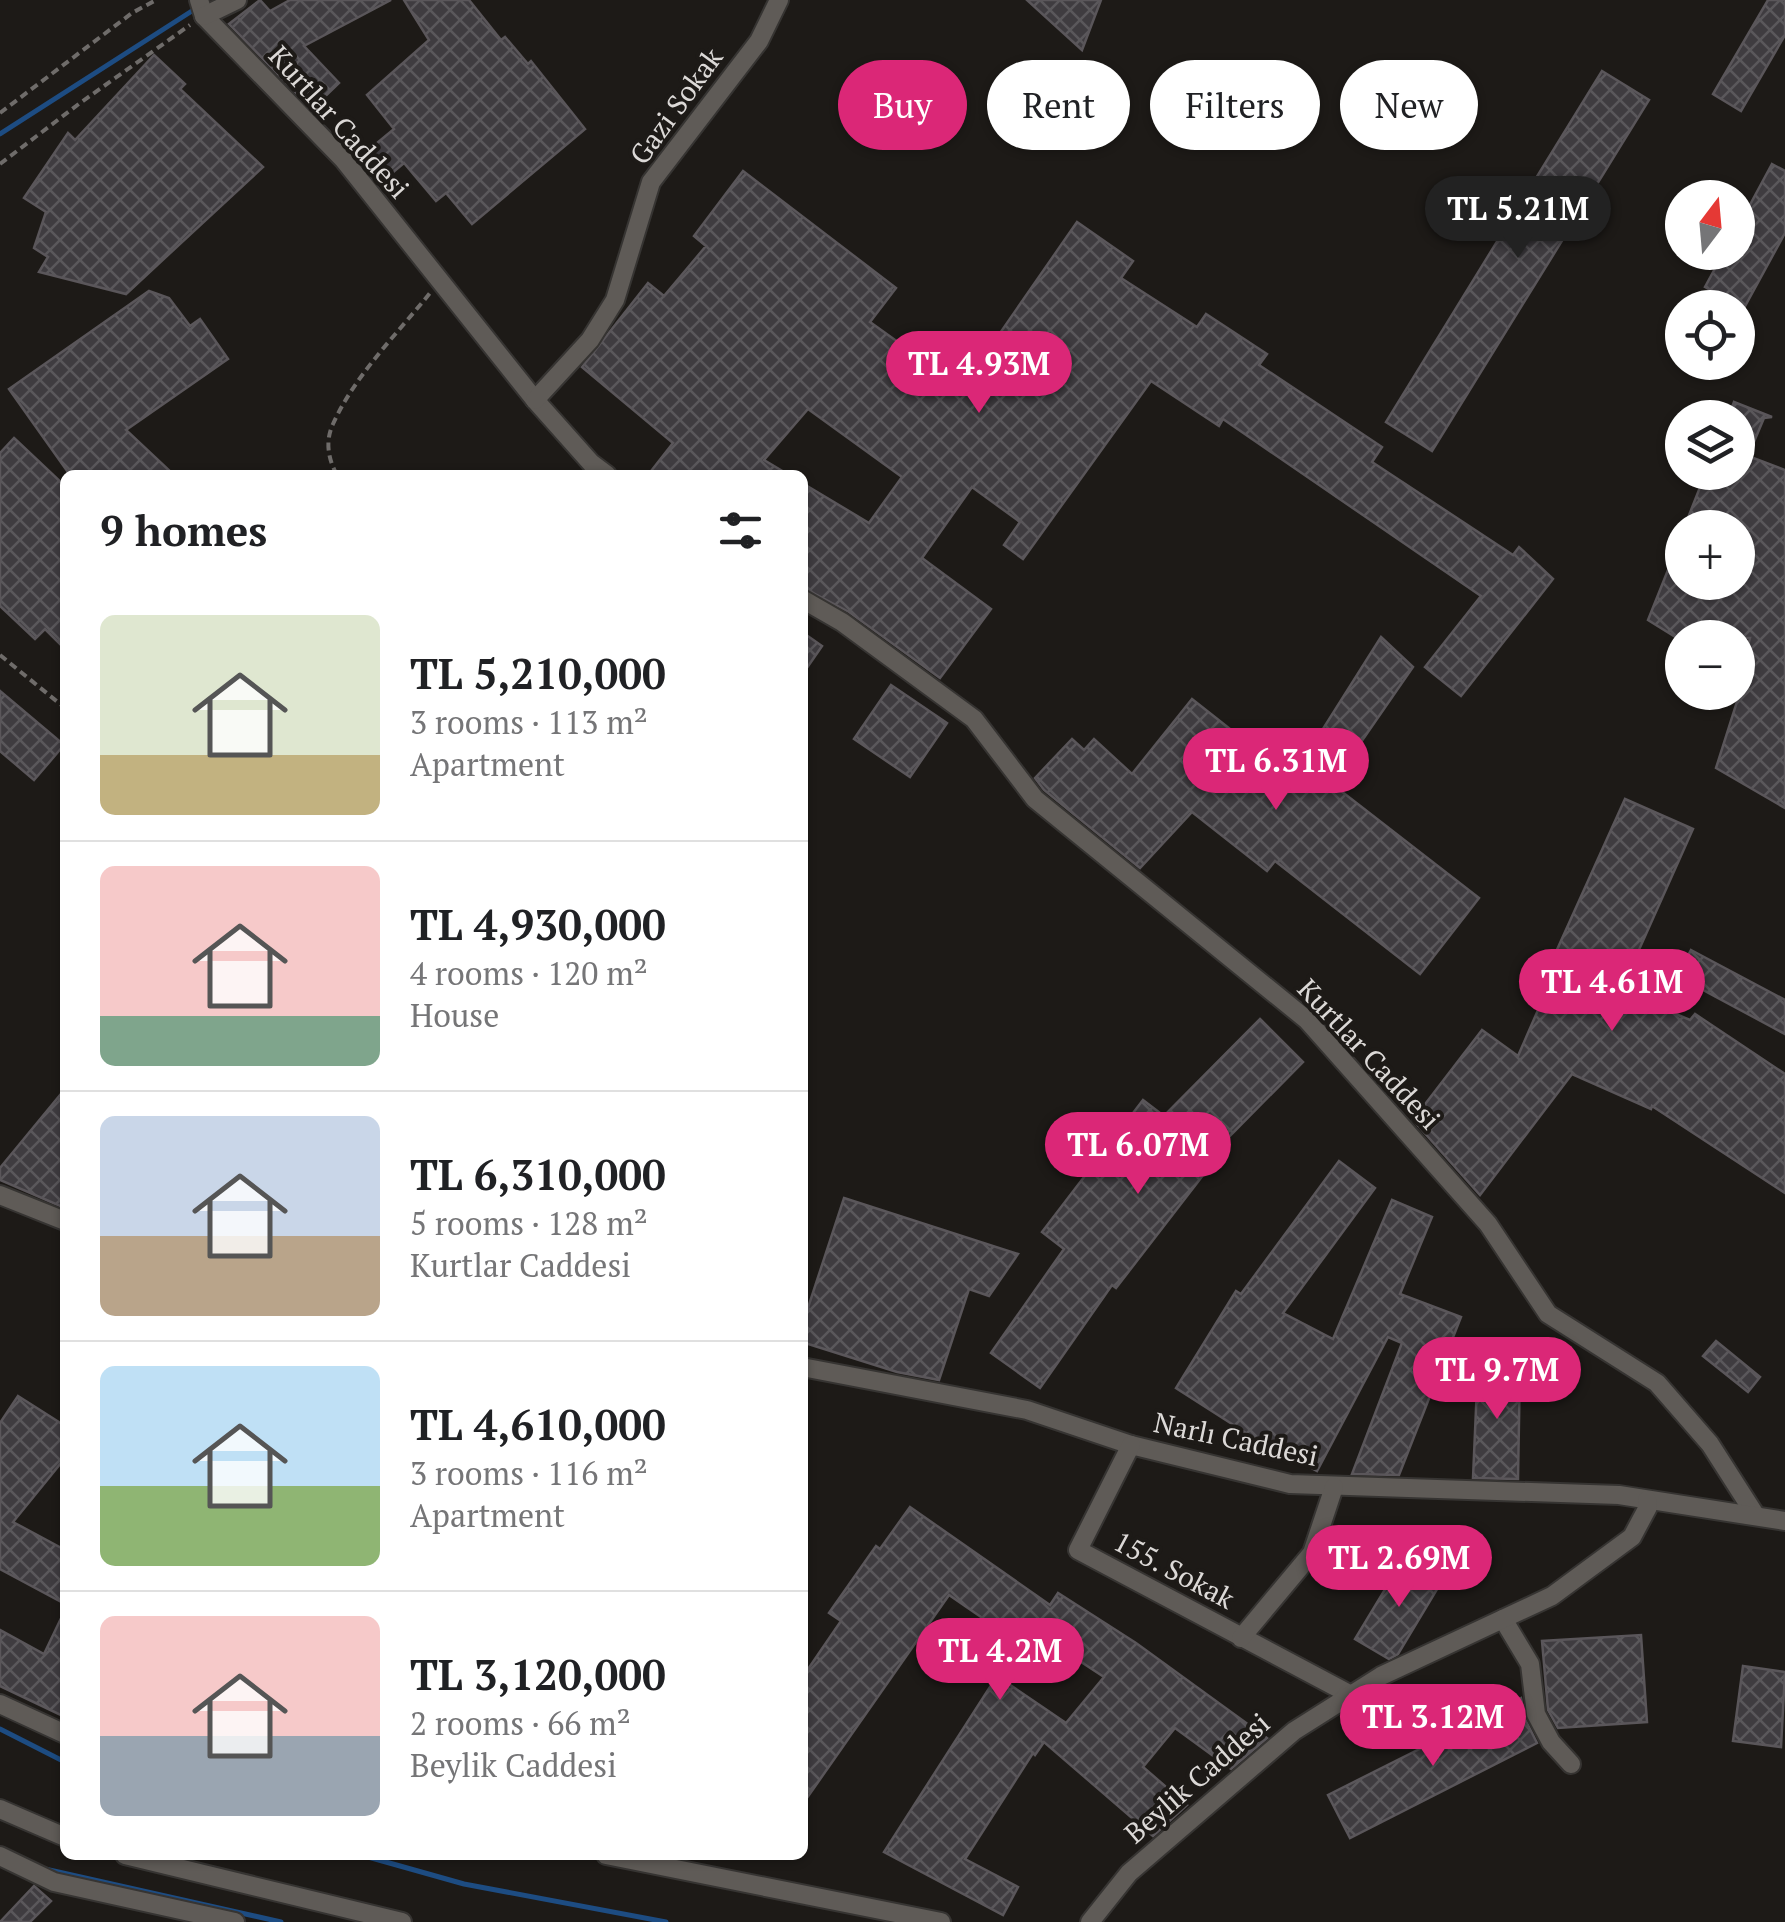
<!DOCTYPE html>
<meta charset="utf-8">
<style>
:root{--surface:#fff;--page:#f6f6f6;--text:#202124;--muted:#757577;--line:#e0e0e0;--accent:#db2777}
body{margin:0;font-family:"PT Serif",serif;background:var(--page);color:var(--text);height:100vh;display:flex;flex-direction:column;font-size:38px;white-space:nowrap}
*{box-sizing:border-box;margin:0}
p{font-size:32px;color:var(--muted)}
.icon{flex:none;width:55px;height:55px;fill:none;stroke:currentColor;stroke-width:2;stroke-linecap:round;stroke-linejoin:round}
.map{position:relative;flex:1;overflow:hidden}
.drawer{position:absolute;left:60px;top:470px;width:748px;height:1390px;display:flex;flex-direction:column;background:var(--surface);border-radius:15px;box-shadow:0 2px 8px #0004}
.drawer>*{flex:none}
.hud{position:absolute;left:838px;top:60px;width:798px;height:90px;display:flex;gap:20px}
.needle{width:65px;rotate:16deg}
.tools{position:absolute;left:1665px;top:180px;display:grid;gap:20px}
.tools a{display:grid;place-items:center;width:90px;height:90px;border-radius:50%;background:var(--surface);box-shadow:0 2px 8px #0004;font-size:50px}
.price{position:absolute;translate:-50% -85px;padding:0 22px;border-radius:35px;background:var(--accent);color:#fff;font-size:32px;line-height:65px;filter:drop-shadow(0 2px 5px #0008)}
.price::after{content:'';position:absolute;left:50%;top:60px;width:30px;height:22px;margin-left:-15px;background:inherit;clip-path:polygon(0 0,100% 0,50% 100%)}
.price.selected{background:#222;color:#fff}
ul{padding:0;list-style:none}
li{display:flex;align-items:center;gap:30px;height:250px;padding:0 40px}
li+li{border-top:2px solid var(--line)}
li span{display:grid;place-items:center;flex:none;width:280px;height:200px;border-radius:15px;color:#555}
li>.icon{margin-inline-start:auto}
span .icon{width:120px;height:120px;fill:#fffc;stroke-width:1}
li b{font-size:42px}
h2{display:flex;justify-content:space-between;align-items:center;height:120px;padding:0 40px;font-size:42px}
.pill{padding:0 35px;border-radius:45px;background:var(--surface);box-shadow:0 2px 8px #0004;font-size:35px;line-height:90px}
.pill.selected{background:var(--accent);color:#fff}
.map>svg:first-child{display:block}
</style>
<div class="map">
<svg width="1785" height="1922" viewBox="0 0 1785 1922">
<defs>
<pattern id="building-cross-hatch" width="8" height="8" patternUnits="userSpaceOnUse" patternTransform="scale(2.5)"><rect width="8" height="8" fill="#3f3c40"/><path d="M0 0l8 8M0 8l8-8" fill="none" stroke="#5a585b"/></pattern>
</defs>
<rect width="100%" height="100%" fill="#1d1a17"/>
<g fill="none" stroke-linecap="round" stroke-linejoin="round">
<g stroke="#1d4c82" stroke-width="5">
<path d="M0,134L195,9"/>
<path d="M0,1729L65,1762"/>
<path d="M361,1855L464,1884L666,1922"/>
<path d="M45,1869L281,1922"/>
</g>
</g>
<g fill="url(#building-cross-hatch)" stroke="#5a565a" stroke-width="2.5">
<path d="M260,0L270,11L290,0H391L304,46L339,83L312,109L229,24Z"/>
<path d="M404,0H469L501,40L505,37L528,64L531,61L585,129L472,224L446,193L436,201L404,163L379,184L359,158L394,129L367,95L429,40Z"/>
<path d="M1027,0H1101L1082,50Z"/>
<path d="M1768,0H1785V35L1741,111L1713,94Z"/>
<path d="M154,55L185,84L180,89L263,167L126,294L39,272L48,257L34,248L46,212L24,198L68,133L75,140Z"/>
<path d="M1602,71L1649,100L1432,451L1386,422Z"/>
<path d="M1772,164L1785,171V233L1744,308L1705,287L1724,252H1738V227Z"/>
<path d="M743,171L896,288L870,322L962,388L1077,222L1133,261L1121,278L1197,327L1206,314L1267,354L1259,365L1382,447L1372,462L1513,555L1519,547L1553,579L1461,696L1425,667L1481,596L1223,419L1219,426L1151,381L1023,559L1004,545L1020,522L972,487L922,558L991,609L940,678L849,612L802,587V483L869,523L902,477L808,409L764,460L789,475H648L673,443L582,367L648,283L664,296L706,246L694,236Z"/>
<path d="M149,291L169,298L190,326L200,319L228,359L126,430L174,475H70L9,389Z"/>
<path d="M1734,402L1772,417L1764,418L1748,456L1785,470V808L1716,768L1742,686L1738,685L1750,638H1677L1648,620L1682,535V582H1738V528H1684L1706,472H1738V418H1728Z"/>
<path d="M14,438L65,486V649L45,629L35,639L0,606V453Z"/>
<path d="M802,632L822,646L802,675Z"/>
<path d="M1381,637L1413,667L1332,784L1479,898L1420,974L1275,861L1267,871L1192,812L1140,868L1044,790L1035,778L1072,739L1084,750L1094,739L1132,774L1192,699L1292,778Z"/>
<path d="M891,685L947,723L910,777L854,739Z"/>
<path d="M0,691L64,745L34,780L0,751Z"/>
<path d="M1625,799L1693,829L1621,990L1690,1020L1695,1014L1785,1074V1193L1652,1106L1651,1109L1572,1074L1480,1195L1413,1120L1482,1030L1518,1056L1562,955L1556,952Z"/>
<path d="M1691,950L1785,1000V1034L1677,976Z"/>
<path d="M1260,1019L1303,1062L1213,1153L1217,1157L1116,1288L1112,1285L1040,1388L991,1353L1064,1249L1042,1232L1143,1100L1164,1116Z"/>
<path d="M65,1089V1208L0,1180V1168Z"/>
<path d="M1339,1161L1375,1188L1283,1313L1333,1339L1392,1200L1432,1217L1400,1294L1461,1317L1399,1475L1352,1474L1402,1343L1388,1337L1317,1471L1246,1433L1176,1388L1236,1291L1241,1294Z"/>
<path d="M844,1198L1018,1254L989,1296L969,1289L939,1380L897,1372L802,1342V1326Z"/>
<path d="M1716,1341L1760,1377L1748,1392L1703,1356Z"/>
<path d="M1478,1363L1520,1364L1518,1479L1473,1478Z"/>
<path d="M18,1396L65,1426V1458L13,1522L65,1550V1604L0,1569V1423Z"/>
<path d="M910,1507L1050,1605L1058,1593L1136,1643L1267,1738L1231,1769L1175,1728L1143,1767L1187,1805L1153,1836L1044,1742L1035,1755L1033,1753L965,1859L1018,1887L1003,1915L884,1852L997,1676L1066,1723L1104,1677L1023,1624L1013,1639L949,1595L802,1805V1678L841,1621L829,1613L876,1546L880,1549Z"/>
<path d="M1404,1558L1442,1581L1398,1654L1389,1659L1355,1639Z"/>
<path d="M65,1610V1717L0,1686V1630L44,1654Z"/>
<path d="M1641,1635L1647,1722L1558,1728L1548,1710L1542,1641Z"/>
<path d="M1743,1666L1785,1672L1781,1747L1733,1741Z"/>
<path d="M1521,1698L1525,1719L1537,1743L1350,1838L1328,1795Z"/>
<path d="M34,1886L51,1901L30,1922H0Z"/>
</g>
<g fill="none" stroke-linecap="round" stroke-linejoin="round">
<g stroke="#363432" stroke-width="22">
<g id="minor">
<path d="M199,0L204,16L343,159L535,400L591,463L607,475"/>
<path d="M204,16L237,0"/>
<path d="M535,400L590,340L615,300L651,182L759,41L779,0"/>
<path d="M802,599L842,622L974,719L1035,799L1307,1020L1488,1224L1548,1314L1657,1383L1710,1444L1756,1516"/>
<path d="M0,1195L65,1221"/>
<path d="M802,1367L1027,1410L1131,1445L1290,1484L1619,1495L1785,1521"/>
<path d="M1131,1445L1078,1550L1351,1695"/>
<path d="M1503,1619L1530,1664L1536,1714L1551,1742L1571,1764"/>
<path d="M1241,1638L1312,1553L1334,1487"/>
<path d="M0,1704L65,1734"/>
<path d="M0,1809L65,1837"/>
<path d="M125,1855L402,1922"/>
<path d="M606,1855L941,1922"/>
<path d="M0,1856L54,1882L235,1922"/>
<path d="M1090,1922L1129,1873L1294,1731L1381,1676L1552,1596L1632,1537L1648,1507L1647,1500"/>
</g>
</g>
<g stroke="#6f6c6a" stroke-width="4" stroke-dasharray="8 5" stroke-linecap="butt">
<path d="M0,113L132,13L156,0"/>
<path d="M0,164L80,103L190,25"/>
<path d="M337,475C328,459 325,441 333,424C355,375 397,334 430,293"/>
<path d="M0,655L65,708"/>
</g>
<use href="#minor" stroke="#5f5b57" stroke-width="18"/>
</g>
<g text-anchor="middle" stroke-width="8" stroke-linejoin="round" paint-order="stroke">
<g font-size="28" fill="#dcd9d7" stroke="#1d1a17">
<text transform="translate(676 106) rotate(-54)" y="10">Gazi Sokak</text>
<text transform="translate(339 122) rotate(48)" y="10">Kurtlar Caddesi</text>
<text transform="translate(1369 1054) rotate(47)" y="10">Kurtlar Caddesi</text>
<text transform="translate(1236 1439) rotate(12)" y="10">Narlı Caddesi</text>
<text transform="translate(1174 1570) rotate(28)" y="10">155. Sokak</text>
<text transform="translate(1197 1778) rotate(-41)" y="10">Beylik Caddesi</text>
</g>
</g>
</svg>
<div class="tools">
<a><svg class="needle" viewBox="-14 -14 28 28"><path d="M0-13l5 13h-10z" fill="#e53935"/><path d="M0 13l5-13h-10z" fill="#757577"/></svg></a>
<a><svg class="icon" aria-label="locate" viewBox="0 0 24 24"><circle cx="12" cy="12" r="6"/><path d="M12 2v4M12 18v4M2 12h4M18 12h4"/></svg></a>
<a><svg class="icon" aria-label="layers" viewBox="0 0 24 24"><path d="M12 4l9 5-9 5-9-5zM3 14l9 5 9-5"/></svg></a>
<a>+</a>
<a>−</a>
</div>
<b class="price selected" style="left:1518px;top:261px">TL 5.21M</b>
<b class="price" style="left:979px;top:416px">TL 4.93M</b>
<b class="price" style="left:1276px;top:813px">TL 6.31M</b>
<b class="price" style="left:1612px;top:1034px">TL 4.61M</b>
<b class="price" style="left:1138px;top:1197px">TL 6.07M</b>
<b class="price" style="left:1497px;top:1422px">TL 9.7M</b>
<b class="price" style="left:1399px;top:1610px">TL 2.69M</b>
<b class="price" style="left:1000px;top:1703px">TL 4.2M</b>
<b class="price" style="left:1433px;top:1769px">TL 3.12M</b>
<div class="hud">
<a class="pill selected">Buy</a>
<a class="pill">Rent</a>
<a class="pill">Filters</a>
<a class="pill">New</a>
</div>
<section class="drawer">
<h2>9 homes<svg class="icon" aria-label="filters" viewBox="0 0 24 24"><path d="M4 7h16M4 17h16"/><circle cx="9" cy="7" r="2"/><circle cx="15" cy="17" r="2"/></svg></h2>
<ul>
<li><span style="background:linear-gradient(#dfe7d0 70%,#c2b280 0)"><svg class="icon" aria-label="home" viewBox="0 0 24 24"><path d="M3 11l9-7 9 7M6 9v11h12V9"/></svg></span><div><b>TL 5,210,000</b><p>3 rooms · 113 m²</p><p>Apartment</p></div></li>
<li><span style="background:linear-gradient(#f6c9c9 75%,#7fa58c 0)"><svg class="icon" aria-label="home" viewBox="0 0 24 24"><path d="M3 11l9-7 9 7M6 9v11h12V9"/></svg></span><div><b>TL 4,930,000</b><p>4 rooms · 120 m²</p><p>House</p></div></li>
<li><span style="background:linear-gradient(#c9d6e8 60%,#b9a48a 0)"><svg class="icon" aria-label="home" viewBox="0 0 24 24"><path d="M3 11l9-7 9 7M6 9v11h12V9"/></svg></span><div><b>TL 6,310,000</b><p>5 rooms · 128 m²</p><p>Kurtlar Caddesi</p></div></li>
<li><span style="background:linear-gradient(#bfe0f5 60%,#8fb573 0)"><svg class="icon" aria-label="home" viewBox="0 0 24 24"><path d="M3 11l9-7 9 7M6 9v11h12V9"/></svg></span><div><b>TL 4,610,000</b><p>3 rooms · 116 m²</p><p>Apartment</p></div></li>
<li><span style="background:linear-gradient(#f6c9c9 60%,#9aa5b1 0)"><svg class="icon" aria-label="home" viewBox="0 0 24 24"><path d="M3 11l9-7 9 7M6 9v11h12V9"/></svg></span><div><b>TL 3,120,000</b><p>2 rooms · 66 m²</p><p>Beylik Caddesi</p></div></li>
</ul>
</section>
</div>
